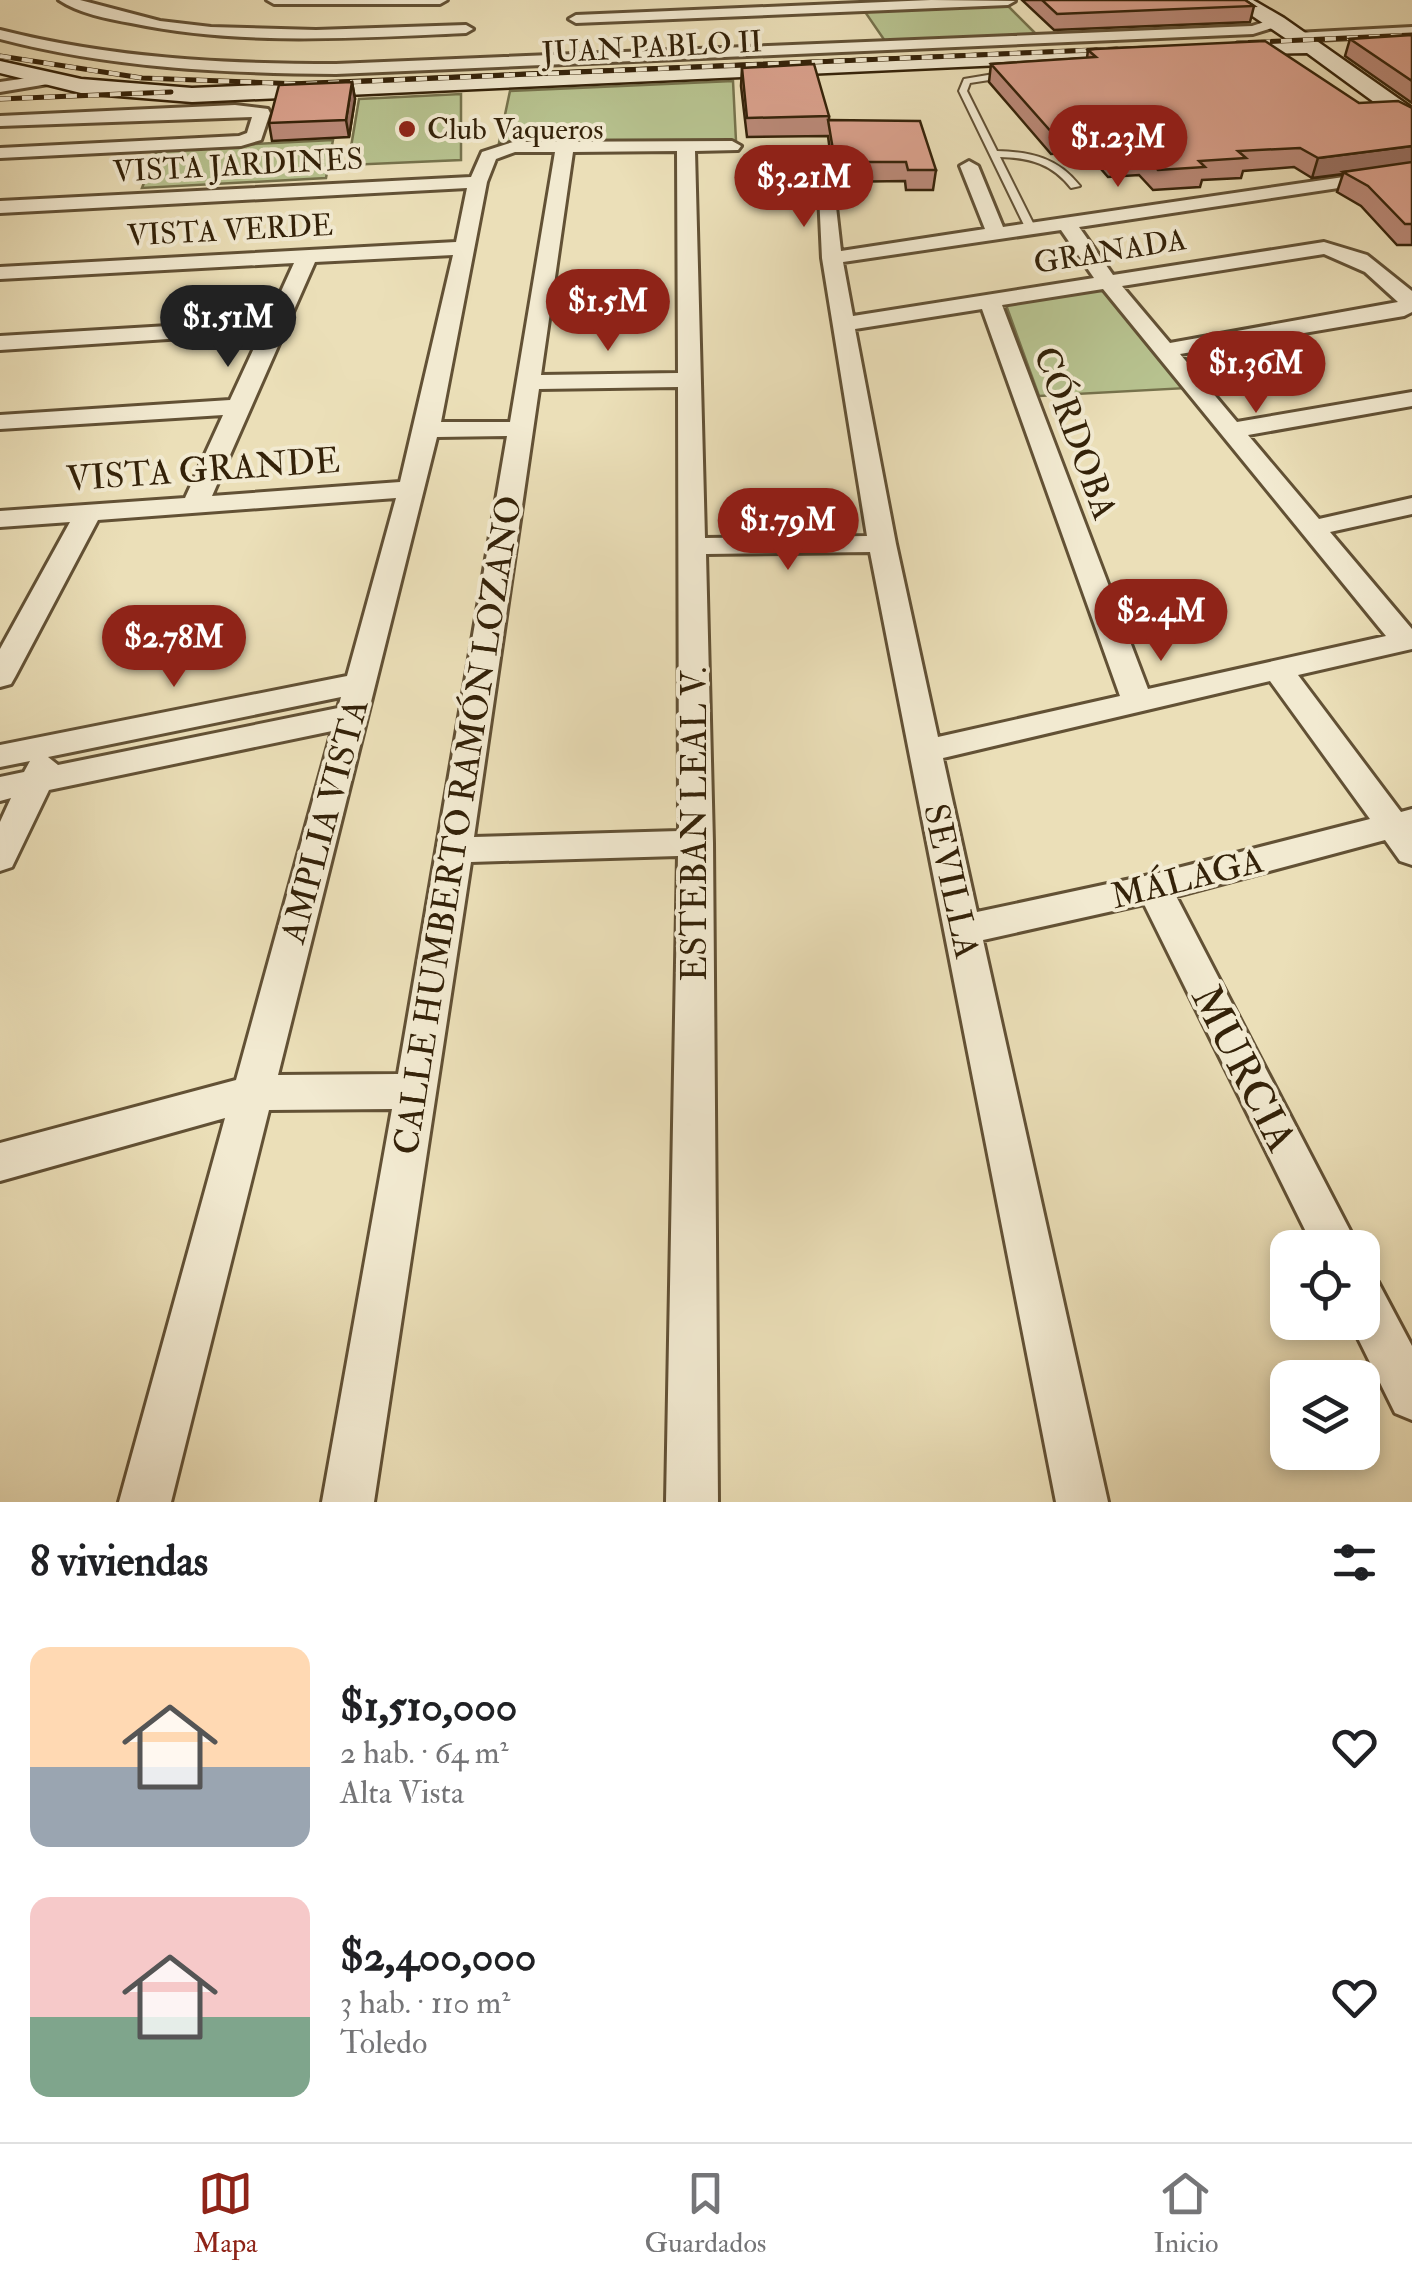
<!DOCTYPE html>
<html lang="es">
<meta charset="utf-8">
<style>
:root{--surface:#fff;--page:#f2f2f2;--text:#202124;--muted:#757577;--line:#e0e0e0;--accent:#8f2418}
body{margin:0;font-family:"IM FELL Double Pica",serif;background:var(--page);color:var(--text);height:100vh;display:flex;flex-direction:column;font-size:38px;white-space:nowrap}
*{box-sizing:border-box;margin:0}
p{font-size:32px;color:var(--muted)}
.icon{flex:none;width:55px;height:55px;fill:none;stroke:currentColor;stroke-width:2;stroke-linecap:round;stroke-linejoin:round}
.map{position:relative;height:1502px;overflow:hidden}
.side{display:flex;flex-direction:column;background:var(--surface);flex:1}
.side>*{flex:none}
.tools{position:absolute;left:1270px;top:1230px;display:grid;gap:20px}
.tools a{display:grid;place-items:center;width:110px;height:110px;border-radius:20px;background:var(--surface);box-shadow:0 5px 15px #0003;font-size:50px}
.price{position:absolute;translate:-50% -85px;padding:0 22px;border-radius:35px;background:var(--accent);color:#fff;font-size:32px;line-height:65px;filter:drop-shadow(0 2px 5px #0008)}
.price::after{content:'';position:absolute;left:50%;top:60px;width:30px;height:22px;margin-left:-15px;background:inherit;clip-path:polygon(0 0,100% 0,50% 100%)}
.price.selected{background:#222;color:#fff}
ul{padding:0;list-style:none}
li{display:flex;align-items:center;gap:30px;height:250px;padding:0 30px}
li span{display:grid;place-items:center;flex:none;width:280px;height:200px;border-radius:20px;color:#555}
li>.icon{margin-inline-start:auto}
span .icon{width:120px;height:120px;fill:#fffc;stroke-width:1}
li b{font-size:42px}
h2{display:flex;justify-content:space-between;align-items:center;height:120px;padding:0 30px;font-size:42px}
.dock{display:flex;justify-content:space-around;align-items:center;height:140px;border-top:2px solid var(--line);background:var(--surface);font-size:28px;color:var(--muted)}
.dock a{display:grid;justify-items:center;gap:5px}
.dock .selected{color:var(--accent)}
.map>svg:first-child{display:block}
</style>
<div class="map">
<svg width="1412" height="1502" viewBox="0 0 1412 1502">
<rect width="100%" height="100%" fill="#ebdfb8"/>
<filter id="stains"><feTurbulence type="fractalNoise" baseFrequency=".002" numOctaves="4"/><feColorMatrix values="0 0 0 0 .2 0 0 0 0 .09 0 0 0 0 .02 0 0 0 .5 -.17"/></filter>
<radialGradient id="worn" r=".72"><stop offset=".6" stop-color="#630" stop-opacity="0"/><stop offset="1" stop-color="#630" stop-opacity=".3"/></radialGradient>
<g fill="#b7c28f" stroke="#76724c" stroke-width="2.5">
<path d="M1004,2L1036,34L885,41L863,9Z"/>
<path d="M733,81L736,141L499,143L510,91Z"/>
<path d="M461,94V160L348,165L359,99Z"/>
<path d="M333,140L326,178L142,188L157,149Z"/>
<path d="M1100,287L1110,289L1188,388L1039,396L1006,305Z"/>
</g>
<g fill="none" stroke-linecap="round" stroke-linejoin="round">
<g stroke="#625135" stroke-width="4">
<path id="service" d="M1012,71L1015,76L970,83L967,91L997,151C1032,152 1058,158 1080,186L1071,188C1052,164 1031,158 1000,157L1035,227L1030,230L1025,227L959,91L964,79Z"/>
</g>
<g stroke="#625135" stroke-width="6">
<g id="minor">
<path d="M59,0H80L160,21L211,27L316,30L466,25L473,29L466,33C354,38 241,46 131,23C108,19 78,13 59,0Z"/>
<path d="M267,0H447L440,4H274Z"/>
<path d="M931,0L1015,1L1008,5L576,23L569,19L576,15Z"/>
<path d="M1277,18L1282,19V25L1253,34L336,74C222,73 111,68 0,39V30C111,58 221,64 336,64L1252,26Z"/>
<path d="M1412,27V35L1296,41L1289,37L1296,33Z"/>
<path d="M48,75L56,80L54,83L0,92V82Z"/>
<path d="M235,105L268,109L270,113L261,140L241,146L0,158V148L239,136L247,133L252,117L0,126V116Z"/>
<path d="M732,141L741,146L738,150L695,151L705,538L867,536L822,258L819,194L826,192L835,198L841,251L985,229L960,166L969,161L978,166L1003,227L1412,167V177L1079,227L1113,275L1324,242L1367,255L1412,291V312L1404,316L1180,354L1237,422L1412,392V406L1248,435L1319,519L1412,498V514L1330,532L1412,629V649L1298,675L1401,812L1412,809V865L1400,861L1385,840L1176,896L1359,1248H1314L1144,904L983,940L1108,1502H1056L870,552L706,554L713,843L718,1502H666L678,856L471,862L374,1502H322L392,1109L269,1110L171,1502H119L225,1118L0,1181V1143L236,1080L332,731L49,790L12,867L0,871V822L11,798L0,801V777L24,772L30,761L0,767V745L347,676L396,498L98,520L15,677L11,684L0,687V649L70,522L0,527V511L185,498L223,415L0,429V415L230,400L261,333L0,350V336L268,320L294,263L0,279V267L456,242L467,188L0,213V201L471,177L482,152L513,142ZM677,151L678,373L541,375L573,152ZM515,152H555L510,422H441L487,182L496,159ZM1061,230L1094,278L853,316L843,262ZM1324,254L1365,272L1398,302L1170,343L1122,286ZM453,255L400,482L212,496L315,262ZM1103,289L1386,636L1148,689L1002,305ZM982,309L1120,696L938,737L896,544L855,329ZM678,387L679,831L474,837L539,389ZM507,436L398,1074L278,1075L437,437ZM1270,681L1370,819L1154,874L977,912L943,758ZM341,697L338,708L58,765L48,757Z"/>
<path d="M1362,1276L1378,1282L1412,1346V1420L1395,1413L1350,1322H1362Z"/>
</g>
</g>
<g stroke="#342209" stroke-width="5">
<g id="secondary">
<path d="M1229,0H1253L1284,18L1412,108V126L1404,124L1307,53L1211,55L1208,51L1211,47L1218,45L1291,42Z"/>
<path d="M1149,48L1160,54L1156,58L192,102L81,93L0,73V61L81,79L192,88Z"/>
</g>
</g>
<use href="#service" fill="#f2ead1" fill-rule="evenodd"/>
<use href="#minor" fill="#f2ead1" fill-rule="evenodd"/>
<use href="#secondary" fill="#f2ead1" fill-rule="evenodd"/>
<g stroke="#342209" stroke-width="5">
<g id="rail">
<path d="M1237,43L1412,35"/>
<path d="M0,56L142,78L301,84L1117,49"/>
<path d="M0,99L171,92"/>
</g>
</g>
<use href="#rail" stroke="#f2ead1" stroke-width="4" stroke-dasharray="11" stroke-linecap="butt"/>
</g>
<g fill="#bb8a79" stroke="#342209" stroke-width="2.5">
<path d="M1022,0H1245L1254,6L1250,22L1054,30Z"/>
<path d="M1412,35V103L1345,56L1350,39Z"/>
<path d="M1088,50L1359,103L1412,108V245H1397L1361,206L1337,192L1343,174L1312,178L1294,167L1243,171L1241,178L1202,180L1200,187L1153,190L1139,175L1108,177L1086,152L1051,154L989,82L991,64L1087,58Z"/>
<path d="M742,68L829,116V120L936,170L933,190H906L905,181L834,182L828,136L747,137L741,86Z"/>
<path d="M352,82L355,99L349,137L272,141L269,123Z"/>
</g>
<g fill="#997163" stroke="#342209" stroke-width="2.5">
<path d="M352,82L355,99L349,137L346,120Z"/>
<path d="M1412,146V164L1343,172V174L1312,178L1318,158Z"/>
</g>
<g fill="#daa18d" stroke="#342209" stroke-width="2.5">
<path d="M1042,0H1245L1254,6L1057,14Z"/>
<path d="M1412,35V81L1350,39Z"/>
<path d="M1265,41L1359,103L1398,101L1412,108V146L1318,158L1300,148L1238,151L1246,158L1199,161L1205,167L1158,170L1143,155L1112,157L1090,132L1054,135L991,64L1096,57L1088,50L1095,49Z"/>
<path d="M814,64L829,116L747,118L742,68Z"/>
<path d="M352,82L346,120L269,123L279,85Z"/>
<path d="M828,120L920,121L936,170H908L906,162H835Z"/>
<path d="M1412,162V224H1405L1368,186L1343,172Z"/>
</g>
<circle fill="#8f2418" stroke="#f2ead1" stroke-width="4" cx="407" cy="129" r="10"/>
<g text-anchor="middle" stroke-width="8" stroke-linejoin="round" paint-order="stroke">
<g font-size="30" fill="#342209" stroke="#f2ead1">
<text transform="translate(652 47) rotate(-3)" y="10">JUAN PABLO II</text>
<text transform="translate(238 165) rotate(-3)" y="10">VISTA JARDINES</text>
<text transform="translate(230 230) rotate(-3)" y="10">VISTA VERDE</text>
<text transform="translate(1110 251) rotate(-9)" y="10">GRANADA</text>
</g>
<g font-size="30" fill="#342209" stroke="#f2ead1" text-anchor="start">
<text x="427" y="139">Club Vaqueros</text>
</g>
<g font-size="35" fill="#342209" stroke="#f2ead1">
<text transform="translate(1076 433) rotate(70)" y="12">CÓRDOBA</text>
<text transform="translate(203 469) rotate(-4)" y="12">VISTA GRANDE</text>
<text transform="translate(324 821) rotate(-75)" y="12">AMPLIA VISTA</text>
<text transform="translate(694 824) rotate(-90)" y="12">ESTEBAN LEAL V.</text>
<text transform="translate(457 825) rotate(-81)" y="12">CALLE HUMBERTO RAMÓN LOZANO</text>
<text transform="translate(1187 878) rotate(-14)" y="12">MÁLAGA</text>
<text transform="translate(952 881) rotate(78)" y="12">SEVILLA</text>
</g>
<g font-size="42" fill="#342209" stroke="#f2ead1">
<text transform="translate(1245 1068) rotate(63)" y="15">MURCIA</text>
</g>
</g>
<rect width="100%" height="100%" filter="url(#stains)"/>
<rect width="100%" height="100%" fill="url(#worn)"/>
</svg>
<div class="tools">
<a><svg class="icon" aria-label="locate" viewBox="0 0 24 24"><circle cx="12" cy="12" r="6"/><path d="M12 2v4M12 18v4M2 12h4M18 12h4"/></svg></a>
<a><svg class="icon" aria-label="layers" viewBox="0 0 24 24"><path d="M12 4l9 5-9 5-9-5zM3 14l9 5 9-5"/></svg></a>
</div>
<b class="price" style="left:1118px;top:190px">$1.23M</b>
<b class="price" style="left:804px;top:230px">$3.21M</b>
<b class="price" style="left:608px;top:354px">$1.5M</b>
<b class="price selected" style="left:228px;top:370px">$1.51M</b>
<b class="price" style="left:1256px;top:416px">$1.36M</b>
<b class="price" style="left:788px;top:573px">$1.79M</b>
<b class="price" style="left:1161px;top:664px">$2.4M</b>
<b class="price" style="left:174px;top:690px">$2.78M</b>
</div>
<section class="side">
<h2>8 viviendas<svg class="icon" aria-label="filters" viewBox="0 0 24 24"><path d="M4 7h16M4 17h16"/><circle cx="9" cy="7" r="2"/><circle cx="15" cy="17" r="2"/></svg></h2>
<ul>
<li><span style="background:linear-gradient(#ffd9b3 60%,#9aa5b1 0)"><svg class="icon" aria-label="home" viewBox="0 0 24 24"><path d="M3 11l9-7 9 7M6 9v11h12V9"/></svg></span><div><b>$1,510,000</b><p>2 hab. · 64 m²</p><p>Alta Vista</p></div><svg class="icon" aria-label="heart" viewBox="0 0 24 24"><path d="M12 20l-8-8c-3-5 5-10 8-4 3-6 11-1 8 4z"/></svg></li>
<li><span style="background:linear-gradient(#f6c9c9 60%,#7fa58c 0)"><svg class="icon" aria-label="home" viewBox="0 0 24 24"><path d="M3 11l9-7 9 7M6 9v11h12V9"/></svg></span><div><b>$2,400,000</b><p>3 hab. · 110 m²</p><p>Toledo</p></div><svg class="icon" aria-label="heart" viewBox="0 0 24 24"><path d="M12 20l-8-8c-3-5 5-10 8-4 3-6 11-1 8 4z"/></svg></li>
</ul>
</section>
<nav class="dock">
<a class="selected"><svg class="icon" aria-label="map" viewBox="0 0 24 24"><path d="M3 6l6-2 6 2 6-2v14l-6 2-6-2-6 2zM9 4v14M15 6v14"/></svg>Mapa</a>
<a><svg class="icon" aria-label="saved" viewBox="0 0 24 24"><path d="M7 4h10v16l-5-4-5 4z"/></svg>Guardados</a>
<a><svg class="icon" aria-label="home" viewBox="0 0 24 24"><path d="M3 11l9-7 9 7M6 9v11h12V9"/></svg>Inicio</a>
</nav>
